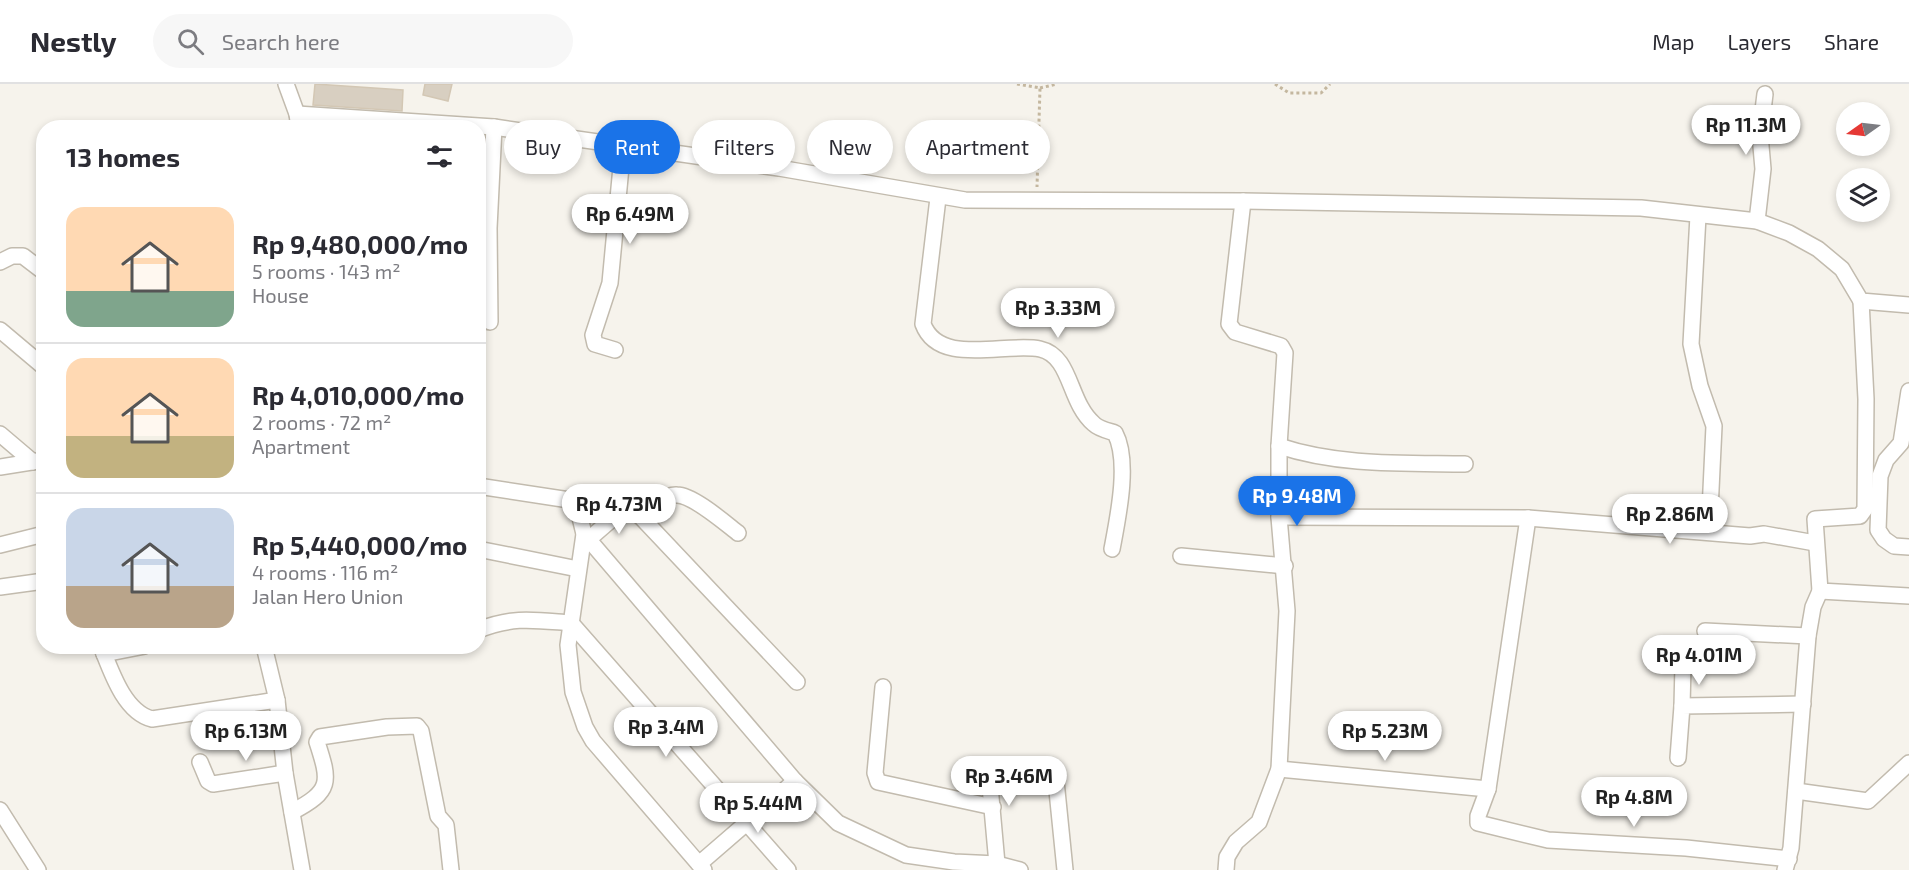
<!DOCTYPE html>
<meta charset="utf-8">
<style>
:root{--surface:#fff;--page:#f7f7f7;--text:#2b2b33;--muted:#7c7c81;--line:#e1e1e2;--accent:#1a73e8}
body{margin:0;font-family:"Exo 2",sans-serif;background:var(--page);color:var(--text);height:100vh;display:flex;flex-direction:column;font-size:22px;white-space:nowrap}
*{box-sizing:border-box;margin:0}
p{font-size:20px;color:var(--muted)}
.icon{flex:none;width:33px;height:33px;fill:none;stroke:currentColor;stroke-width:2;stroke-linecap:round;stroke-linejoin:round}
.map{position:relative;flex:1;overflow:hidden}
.details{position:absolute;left:36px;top:36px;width:450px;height:534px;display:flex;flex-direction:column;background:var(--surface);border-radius:24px;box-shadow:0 3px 9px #0003}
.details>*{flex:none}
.guide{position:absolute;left:504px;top:36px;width:570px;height:54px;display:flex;gap:12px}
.needle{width:39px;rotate:256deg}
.fabs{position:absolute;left:1836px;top:18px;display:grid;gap:12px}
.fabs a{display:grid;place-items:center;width:54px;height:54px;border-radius:50%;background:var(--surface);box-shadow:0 3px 9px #0003;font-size:30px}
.price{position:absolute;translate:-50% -51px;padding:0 14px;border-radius:21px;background:#fff;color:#222;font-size:20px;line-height:39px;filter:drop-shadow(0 2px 3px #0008)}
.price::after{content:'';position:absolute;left:50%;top:36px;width:18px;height:14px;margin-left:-9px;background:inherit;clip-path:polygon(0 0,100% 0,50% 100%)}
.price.on{background:var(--accent);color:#fff}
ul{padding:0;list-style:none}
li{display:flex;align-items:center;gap:18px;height:150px;padding:0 30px}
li+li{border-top:2px solid var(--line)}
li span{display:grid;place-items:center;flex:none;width:168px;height:120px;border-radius:18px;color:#555}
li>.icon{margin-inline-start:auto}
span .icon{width:72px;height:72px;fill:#fffc;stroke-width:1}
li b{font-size:26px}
h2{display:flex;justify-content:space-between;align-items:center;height:72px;padding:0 30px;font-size:26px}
.tag{padding:0 21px;border-radius:27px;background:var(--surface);box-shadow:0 3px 9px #0003;font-size:21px;line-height:54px}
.tag.on{background:var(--accent);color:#fff}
header{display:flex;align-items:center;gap:36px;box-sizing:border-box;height:84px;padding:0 30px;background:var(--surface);border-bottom:2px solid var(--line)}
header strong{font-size:28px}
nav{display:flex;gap:33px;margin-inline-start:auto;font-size:21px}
.search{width:420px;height:54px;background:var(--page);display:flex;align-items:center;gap:15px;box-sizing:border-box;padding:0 21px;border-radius:33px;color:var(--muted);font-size:22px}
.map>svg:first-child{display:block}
</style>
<header>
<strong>Nestly</strong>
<div class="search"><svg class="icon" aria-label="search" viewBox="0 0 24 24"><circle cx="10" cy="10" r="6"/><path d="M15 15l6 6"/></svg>Search here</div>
<nav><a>Map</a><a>Layers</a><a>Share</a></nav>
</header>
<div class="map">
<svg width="1909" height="786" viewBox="0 0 1909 786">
<rect width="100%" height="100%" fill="#f6f3ec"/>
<g fill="#d8cfc1" stroke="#d3c7b4" stroke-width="1.5">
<path d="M315,0L403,6L402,27L313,21Z"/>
<path d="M425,0H452L448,17L423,11Z"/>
</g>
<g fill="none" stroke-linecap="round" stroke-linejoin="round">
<g stroke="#c2bbae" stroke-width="18">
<g id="street">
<path d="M286,0L297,30L299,44"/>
<path d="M297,30L494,43L779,84L965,116L1243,117L1641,124L1757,137L1789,149L1818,165L1842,185L1861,217L1909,221"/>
<path d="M938,114L923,240C939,283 1005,258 1040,265C1072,272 1068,318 1094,340C1099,345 1109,347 1115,349C1130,377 1118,433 1112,465"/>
<path d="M1698,132L1691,260L1700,302L1714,342L1709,448"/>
<path d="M1757,137L1763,85L1760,51L1765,10"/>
<path d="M0,178L12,172H23L44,188"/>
<path d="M1861,217L1866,315L1865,425L1860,432L1815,435L1820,507L1909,512"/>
<path d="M490,238L489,144L494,43"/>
<path d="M0,246L44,283"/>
<path d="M615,266L595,260L593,251L610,199L623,62"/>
<path d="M1909,307L1901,359L1886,376L1880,392L1878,446L1884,455L1894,462L1909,463"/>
<path d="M0,350L33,378"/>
<path d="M1279,362C1339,382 1404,379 1465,380"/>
<path d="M0,383L44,376"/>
<path d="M478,402L576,417L584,450L568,561L573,608L585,643L593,657L704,786"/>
<path d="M576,417L627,422L641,433L797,598"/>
<path d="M641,433C651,424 662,410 677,411C693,411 725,439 738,449"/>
<path d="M1279,433L1528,434L1750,452L1764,450L1815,459"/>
<path d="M1528,434L1488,705L1478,732V739L1548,756L1686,764L1789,775"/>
<path d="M584,450L795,697L838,739L906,771L954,778L997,780L1020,786"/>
<path d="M589,455L627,422"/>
<path d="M0,461L44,450"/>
<path d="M478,465L578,485"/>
<path d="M1181,472L1285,482"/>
<path d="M0,503L44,497"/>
<path d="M571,539L788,786"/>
<path d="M478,546C515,532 533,536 571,539"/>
<path d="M1705,547L1808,552"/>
<path d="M101,562C111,587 124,628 152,635L277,616"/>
<path d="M264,562L277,616L285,689L302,786"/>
<path d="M104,570L145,562"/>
<path d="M883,603L875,689L878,698L993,723"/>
<path d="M1682,622L1683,581"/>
<path d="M1678,674L1682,622L1803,620"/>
<path d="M200,678L208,697L213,700L285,689"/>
<path d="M1279,685L1488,705"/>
<path d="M1796,707L1868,717L1909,679"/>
<path d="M0,726L38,786"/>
<path d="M292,728C332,707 330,698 317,658L320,653L387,643L417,642L421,647L438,732L446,741L451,786"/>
<path d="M699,780L795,697"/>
<path d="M997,780L990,702L1003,689L1050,684L1055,687L1065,786"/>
<path d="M1226,786L1227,773L1236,758L1259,738L1279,685L1287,527L1279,433V362L1285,269L1281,262L1235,248L1229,240L1243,117"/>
<path d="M1785,786L1791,764L1808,552L1813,523L1820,507"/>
</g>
</g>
<g stroke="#c4b79f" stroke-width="3" stroke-dasharray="3 3" stroke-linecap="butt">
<path d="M1017,0L1040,4L1037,103"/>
<path d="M1275,0L1289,9H1321L1330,0"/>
<path d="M1040,4L1057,0"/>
</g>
<use href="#street" stroke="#fff" stroke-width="15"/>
</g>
</svg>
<div class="fabs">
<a><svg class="needle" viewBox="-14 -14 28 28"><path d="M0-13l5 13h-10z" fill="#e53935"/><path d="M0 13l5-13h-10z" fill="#7c7c81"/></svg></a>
<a><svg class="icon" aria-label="layers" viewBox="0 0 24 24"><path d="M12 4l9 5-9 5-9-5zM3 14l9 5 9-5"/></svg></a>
</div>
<b class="price" style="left:1746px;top:72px">Rp 11.3M</b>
<b class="price" style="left:630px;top:161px">Rp 6.49M</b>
<b class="price" style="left:1058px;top:255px">Rp 3.33M</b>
<b class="price on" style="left:1297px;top:443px">Rp 9.48M</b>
<b class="price" style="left:619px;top:451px">Rp 4.73M</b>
<b class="price" style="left:1670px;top:461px">Rp 2.86M</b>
<b class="price" style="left:1699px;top:602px">Rp 4.01M</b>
<b class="price" style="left:666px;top:674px">Rp 3.4M</b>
<b class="price" style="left:246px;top:678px">Rp 6.13M</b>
<b class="price" style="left:1385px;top:678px">Rp 5.23M</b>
<b class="price" style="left:1009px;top:723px">Rp 3.46M</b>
<b class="price" style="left:1634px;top:744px">Rp 4.8M</b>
<b class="price" style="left:758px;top:750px">Rp 5.44M</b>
<div class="guide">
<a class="tag">Buy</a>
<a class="tag on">Rent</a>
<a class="tag">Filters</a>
<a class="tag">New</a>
<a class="tag">Apartment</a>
</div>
<section class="details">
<h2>13 homes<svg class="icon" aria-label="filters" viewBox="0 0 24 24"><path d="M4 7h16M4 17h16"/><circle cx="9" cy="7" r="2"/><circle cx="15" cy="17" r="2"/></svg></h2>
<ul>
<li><span style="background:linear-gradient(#ffd9b3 70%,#7fa58c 0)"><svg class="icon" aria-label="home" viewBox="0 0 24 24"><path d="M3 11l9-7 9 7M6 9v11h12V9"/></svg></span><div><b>Rp 9,480,000/mo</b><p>5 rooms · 143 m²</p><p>House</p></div></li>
<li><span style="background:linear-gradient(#ffd9b3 65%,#c2b280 0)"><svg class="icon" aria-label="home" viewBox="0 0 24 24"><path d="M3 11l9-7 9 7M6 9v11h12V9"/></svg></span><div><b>Rp 4,010,000/mo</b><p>2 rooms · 72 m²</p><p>Apartment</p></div></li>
<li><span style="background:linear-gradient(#c9d6e8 65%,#b9a48a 0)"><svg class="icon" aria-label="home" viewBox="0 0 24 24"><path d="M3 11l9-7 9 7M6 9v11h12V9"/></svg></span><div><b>Rp 5,440,000/mo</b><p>4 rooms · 116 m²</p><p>Jalan Hero Union</p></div></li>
</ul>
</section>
</div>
